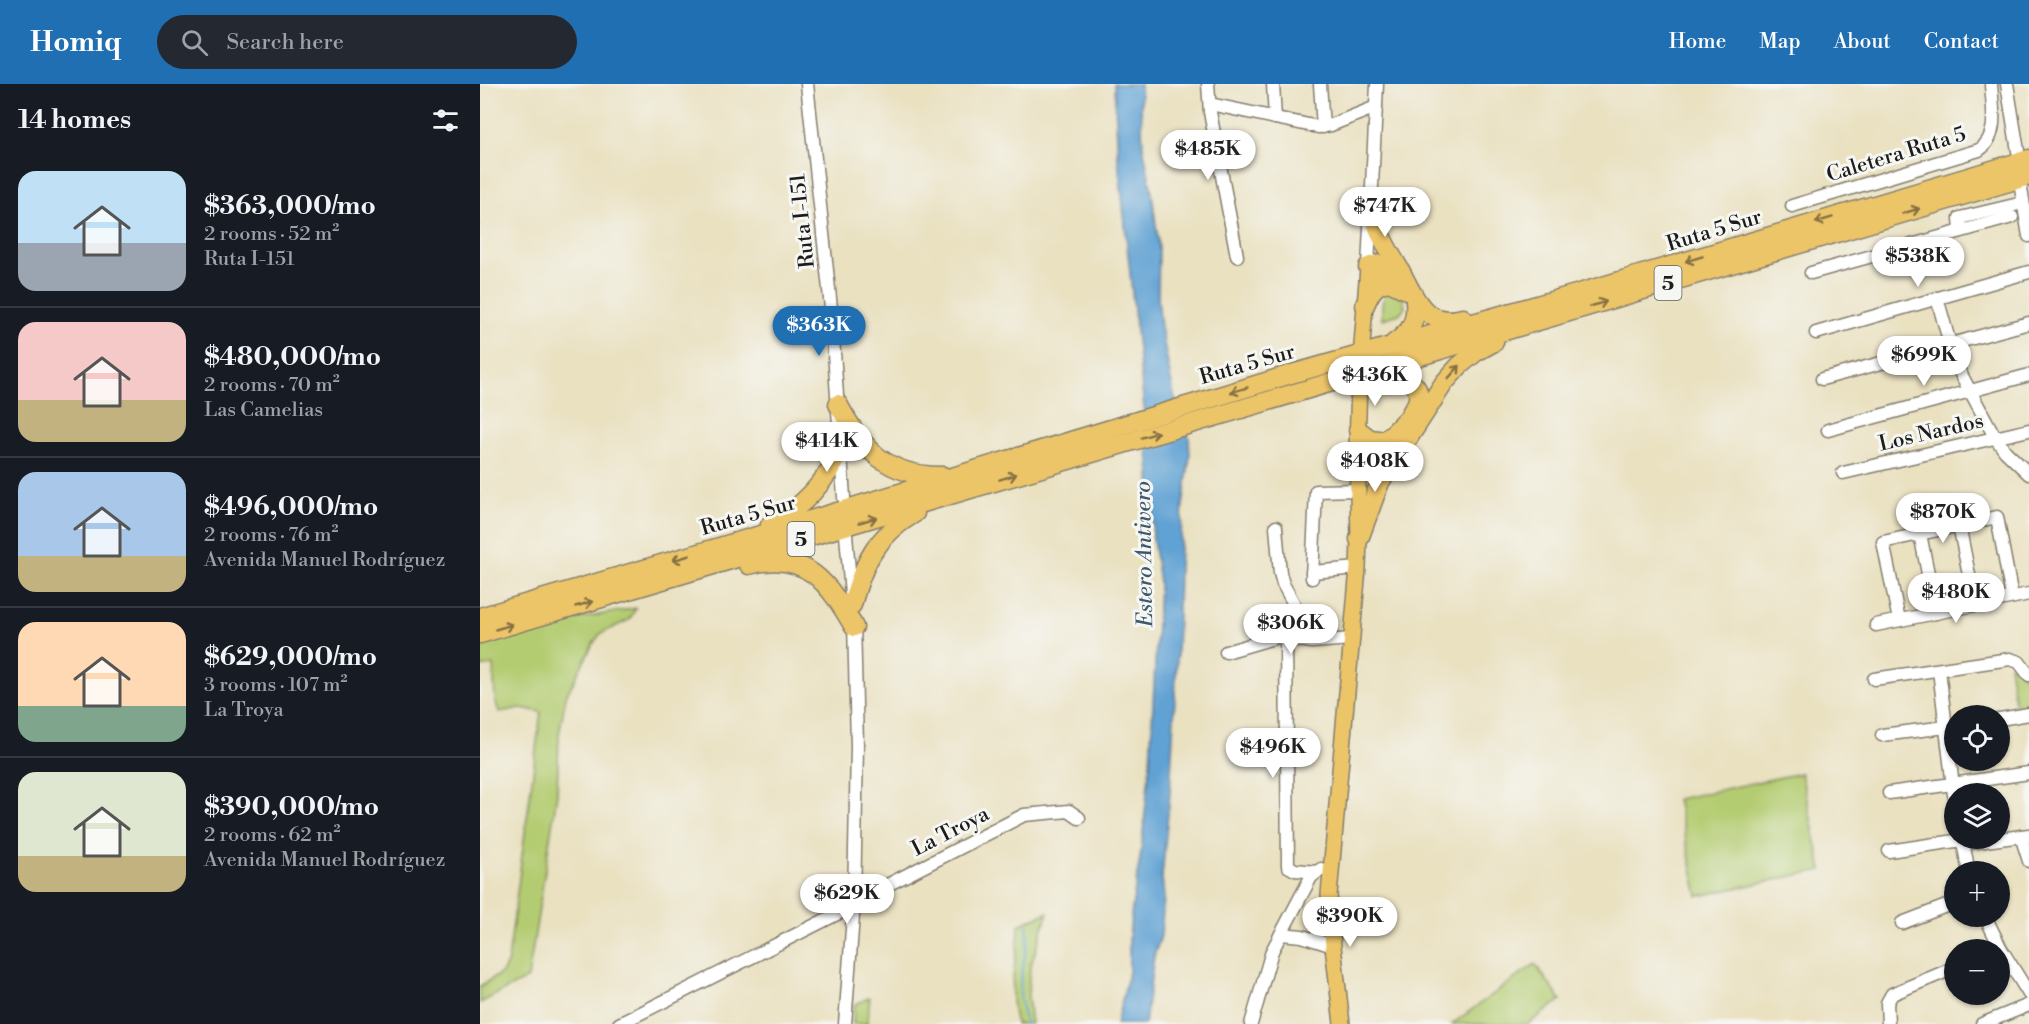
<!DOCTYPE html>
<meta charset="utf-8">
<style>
:root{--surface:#171b24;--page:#242831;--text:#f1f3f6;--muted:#9ea1a6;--line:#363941;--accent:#1f6fb2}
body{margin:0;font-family:"Libre Bodoni",serif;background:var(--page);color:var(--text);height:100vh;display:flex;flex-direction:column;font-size:22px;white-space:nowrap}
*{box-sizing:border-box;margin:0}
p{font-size:20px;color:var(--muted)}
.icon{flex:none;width:33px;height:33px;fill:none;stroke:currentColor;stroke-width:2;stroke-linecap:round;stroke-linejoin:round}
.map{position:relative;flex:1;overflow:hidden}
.sheet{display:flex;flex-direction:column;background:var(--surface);width:480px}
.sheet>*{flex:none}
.tools{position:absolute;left:1464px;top:621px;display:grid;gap:12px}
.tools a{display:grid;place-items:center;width:66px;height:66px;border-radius:50%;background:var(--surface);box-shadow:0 2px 4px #0004;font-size:30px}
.price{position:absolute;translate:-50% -51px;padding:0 14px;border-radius:21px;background:#fff;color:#222;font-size:20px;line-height:39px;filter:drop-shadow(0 2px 3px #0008)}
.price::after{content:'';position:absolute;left:50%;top:36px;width:18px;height:14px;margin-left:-9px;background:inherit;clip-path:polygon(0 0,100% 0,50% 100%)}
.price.current{background:var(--accent);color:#fff}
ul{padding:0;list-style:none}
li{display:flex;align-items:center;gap:18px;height:150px;padding:0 18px}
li+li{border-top:2px solid var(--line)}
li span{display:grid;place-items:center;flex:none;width:168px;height:120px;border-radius:18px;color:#555}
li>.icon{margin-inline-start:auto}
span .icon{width:72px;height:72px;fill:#fffc;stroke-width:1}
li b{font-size:26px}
h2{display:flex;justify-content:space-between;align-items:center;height:72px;padding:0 18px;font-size:26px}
header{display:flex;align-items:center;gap:36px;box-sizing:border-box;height:84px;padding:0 30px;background:var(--accent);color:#fff}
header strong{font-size:28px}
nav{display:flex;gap:33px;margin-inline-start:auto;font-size:21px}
.search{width:420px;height:54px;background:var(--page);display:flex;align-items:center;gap:15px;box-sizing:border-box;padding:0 21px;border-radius:33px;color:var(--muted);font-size:22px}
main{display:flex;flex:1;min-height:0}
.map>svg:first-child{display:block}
</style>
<header>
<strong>Homiq</strong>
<div class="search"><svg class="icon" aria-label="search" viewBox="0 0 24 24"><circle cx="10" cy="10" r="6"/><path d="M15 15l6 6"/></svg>Search here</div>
<nav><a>Home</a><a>Map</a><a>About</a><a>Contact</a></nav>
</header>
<main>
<section class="sheet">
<h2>14 homes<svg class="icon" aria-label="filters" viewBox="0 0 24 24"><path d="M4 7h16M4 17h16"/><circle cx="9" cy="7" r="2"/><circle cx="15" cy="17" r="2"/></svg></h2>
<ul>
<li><span style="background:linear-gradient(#bfe0f5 60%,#9aa5b1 0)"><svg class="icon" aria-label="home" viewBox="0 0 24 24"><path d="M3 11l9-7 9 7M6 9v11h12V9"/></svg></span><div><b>$363,000/mo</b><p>2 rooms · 52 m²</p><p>Ruta I-151</p></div></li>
<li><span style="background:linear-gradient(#f6c9c9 65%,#c2b280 0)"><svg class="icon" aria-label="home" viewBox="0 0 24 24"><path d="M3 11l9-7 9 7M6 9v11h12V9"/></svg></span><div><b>$480,000/mo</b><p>2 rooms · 70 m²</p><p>Las Camelias</p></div></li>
<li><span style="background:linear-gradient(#a9c7e8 70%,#c2b280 0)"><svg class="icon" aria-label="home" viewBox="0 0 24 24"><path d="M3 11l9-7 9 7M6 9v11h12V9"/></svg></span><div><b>$496,000/mo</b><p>2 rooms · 76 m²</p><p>Avenida Manuel Rodríguez</p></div></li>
<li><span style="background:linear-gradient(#ffd9b3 70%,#7fa58c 0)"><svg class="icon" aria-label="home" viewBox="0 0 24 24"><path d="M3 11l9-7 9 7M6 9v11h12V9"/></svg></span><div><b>$629,000/mo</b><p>3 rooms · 107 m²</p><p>La Troya</p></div></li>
<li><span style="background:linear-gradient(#dfe7d0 70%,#c2b280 0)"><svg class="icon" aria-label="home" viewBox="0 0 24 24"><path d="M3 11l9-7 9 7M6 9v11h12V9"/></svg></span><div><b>$390,000/mo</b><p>2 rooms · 62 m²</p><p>Avenida Manuel Rodríguez</p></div></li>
</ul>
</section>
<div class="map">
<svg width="1549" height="940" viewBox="0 0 1549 940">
<rect width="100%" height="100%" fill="#f6f6f2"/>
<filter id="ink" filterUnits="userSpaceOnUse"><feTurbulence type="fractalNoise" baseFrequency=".0167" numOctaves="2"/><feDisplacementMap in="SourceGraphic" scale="12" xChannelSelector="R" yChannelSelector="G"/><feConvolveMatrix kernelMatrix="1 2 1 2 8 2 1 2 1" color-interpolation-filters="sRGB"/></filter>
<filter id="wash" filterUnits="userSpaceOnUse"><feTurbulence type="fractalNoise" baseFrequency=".008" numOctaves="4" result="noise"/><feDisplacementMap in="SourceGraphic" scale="24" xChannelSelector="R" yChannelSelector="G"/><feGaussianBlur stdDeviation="1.35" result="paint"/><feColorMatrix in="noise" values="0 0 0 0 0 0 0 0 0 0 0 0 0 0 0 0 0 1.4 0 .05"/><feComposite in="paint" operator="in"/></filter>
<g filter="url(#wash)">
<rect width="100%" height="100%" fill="#eae1c1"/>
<g fill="#b4cc71" stroke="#687446" stroke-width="1.5">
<path d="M909,208H914L923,214L925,223L919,230L902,235C902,226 900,213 909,208Z"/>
<path d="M156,524L149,536L120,550L113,560L86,612L79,650L77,710L48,894L0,919V902L22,889L28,877L61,628L41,624L19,628L15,616L13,581L0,583V561L80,538Z"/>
<path d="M1529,581L1539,584L1549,600V625L1536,628Z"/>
<path d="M1321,689L1342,786L1218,812L1197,715Z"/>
<path d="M568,828L550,884L548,912L551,940H536C526,904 538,877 539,841Z"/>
<path d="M1055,880L1081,916L1048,940H972Z"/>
<path d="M390,913L387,940H373L374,921Z"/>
</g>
<path fill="#60a2d3" stroke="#3e5f78" stroke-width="1.5" d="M634,0H660L663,62L672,108L679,165L678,214L681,243L694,312L704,333L709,354L710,373L703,422L699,481L697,576L690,709L682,793L684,813L681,852L674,872L665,940H636L649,888V853L652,823L661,768L670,679L679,500L673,455L670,389L663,314L638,75Z"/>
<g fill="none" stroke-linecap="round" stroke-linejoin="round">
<path stroke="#60a2d3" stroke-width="2" d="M546,940C541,922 538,907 542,888C544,872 550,857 547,841"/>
</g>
</g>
<g filter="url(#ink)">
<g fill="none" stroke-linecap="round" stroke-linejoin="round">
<g stroke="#837e6e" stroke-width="15">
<g id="minor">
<path d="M327,0L351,224L364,414"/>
<path d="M728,0L730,28L757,172"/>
<path d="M793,0L795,34"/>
<path d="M840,0L843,43"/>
<path d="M1527,0L1538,67"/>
<path d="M730,20L838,43L851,41L896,23"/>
<path d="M1541,104L1549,152"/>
<path d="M1312,122L1499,66C1520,52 1512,22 1511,0"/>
<path d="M1481,147L1480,134L1543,119"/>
<path d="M888,183L897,0"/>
<path d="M1331,189L1532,133"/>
<path d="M1457,214L1476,281L1515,353L1525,367L1549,390"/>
<path d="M1336,249L1549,188"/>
<path d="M1342,295L1549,239"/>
<path d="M1348,346L1549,291"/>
<path d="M1363,389L1549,346"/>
<path d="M1479,441L1495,521"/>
<path d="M796,443L800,489L803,500L820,531L819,557"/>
<path d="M1440,450L1456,529"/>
<path d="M366,451L371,510"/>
<path d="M832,488L878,484"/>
<path d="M832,494L836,407L879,406"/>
<path d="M1419,536L1403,458L1517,433L1532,513"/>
<path d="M1396,541L1549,510"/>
<path d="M806,555L808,782L815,786L837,788"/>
<path d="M746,568L797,553L832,558L872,555"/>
<path d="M1459,586L1474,711"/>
<path d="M1394,595L1530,575L1539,578L1549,591"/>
<path d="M1520,635L1549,630"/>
<path d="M1402,651L1474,642"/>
<path d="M1409,709L1549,689"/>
<path d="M1541,752L1549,777"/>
<path d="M1482,754L1489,788"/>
<path d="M1483,760L1549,751"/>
<path d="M1409,767L1482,756"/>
<path d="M1505,832L1521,865L1549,910"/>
<path d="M1422,839L1474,819"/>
<path d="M801,850L822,852L853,862"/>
<path d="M139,940L359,829L374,818L544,731L589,727L599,734"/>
<path d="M365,940L374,818L377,662L374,537"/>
<path d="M771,940L792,867L831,793L841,785"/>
<path d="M1408,940L1407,919L1412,910L1474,884"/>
<path d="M1502,940L1549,921"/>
</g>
</g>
<g stroke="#837e6e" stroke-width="18">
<g id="major">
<path d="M882,261L888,183"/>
<path d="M862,940L853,862L849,811L878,484L879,455L877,364L879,298"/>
</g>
</g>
<g stroke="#837e6e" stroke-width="21">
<g id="highway">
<path d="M892,122C897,148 907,164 920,186C935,214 944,244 983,234"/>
<path d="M922,190C912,181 900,177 888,183L898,193L931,208"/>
<path d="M885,221C891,207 896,198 912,198"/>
<path d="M914,259C931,248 937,237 935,216"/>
<path d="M898,285C921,291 954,300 930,330"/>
<path d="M358,320C382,365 407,393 463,392"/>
<path d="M878,346L890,355L905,357"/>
<path d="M877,364C901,361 909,355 925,337"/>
<path d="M290,441C322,424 348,397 361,363L378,362L388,366"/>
<path d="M879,455L900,398L964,299L979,282L996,268L1014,258"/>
<path d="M269,481C326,465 349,500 374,543"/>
<path d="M372,521C383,479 397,451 435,429"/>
<path d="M0,533L301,445L815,289L1096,210L1549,75"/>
<path d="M0,550L1549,92"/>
</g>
</g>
<use href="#minor" stroke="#fff" stroke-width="12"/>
<use href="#major" stroke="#edc569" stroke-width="15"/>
<use href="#highway" stroke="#edc569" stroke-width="18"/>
</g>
<defs><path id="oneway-shaft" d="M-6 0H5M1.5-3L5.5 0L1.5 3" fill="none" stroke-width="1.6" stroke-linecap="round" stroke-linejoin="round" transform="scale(1.5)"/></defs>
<g stroke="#847042">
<use href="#oneway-shaft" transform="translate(1431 127) rotate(-16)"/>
<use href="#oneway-shaft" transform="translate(1344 136) rotate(163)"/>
<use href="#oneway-shaft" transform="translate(1214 175) rotate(163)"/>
<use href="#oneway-shaft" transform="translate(1118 220) rotate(-17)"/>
<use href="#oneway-shaft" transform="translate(974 288) rotate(-48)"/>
<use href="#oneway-shaft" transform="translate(759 306) rotate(163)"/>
<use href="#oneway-shaft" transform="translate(670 351) rotate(-17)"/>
<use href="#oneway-shaft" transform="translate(528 393) rotate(-17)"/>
<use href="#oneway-shaft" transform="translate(388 436) rotate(-16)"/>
<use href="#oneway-shaft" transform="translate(201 474) rotate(164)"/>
<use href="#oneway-shaft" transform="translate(104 520) rotate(-16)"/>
<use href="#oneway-shaft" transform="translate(24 543) rotate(-16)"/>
</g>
</g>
<g text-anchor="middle" stroke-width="6" stroke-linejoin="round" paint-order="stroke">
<g fill="#f6f6f2" stroke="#5d5d5c" stroke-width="1.5">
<rect x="1174.5" y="182" width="27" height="34" rx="4.5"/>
<rect x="307.5" y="438" width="27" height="34" rx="4.5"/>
</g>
<g font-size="20" font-weight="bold" fill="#1c1c1c">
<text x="1188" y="206">5</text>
<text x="321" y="462">5</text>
</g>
<g font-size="21" fill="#1c1c1c" stroke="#f6f6f2">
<text transform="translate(1416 70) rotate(-17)" y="7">Caletera Ruta 5</text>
<text transform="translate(322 137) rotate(-96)" y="7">Ruta I-151</text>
<text transform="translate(1234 146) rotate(-17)" y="7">Ruta 5 Sur</text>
<text transform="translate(767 280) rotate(-16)" y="7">Ruta 5 Sur</text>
<text transform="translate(1451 348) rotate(-13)" y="7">Los Nardos</text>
<text transform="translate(268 431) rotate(-16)" y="7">Ruta 5 Sur</text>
<text transform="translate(470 747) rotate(-27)" y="7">La Troya</text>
</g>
<g font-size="22" font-style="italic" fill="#3b586e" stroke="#f6f6f2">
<text transform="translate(663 470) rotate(-91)" y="8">Estero Antivero</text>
</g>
</g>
</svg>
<div class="tools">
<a><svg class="icon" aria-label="locate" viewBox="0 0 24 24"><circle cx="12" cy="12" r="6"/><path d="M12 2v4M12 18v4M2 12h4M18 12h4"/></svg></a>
<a><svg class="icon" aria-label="layers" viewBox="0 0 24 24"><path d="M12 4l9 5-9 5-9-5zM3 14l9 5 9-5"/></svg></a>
<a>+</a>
<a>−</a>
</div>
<b class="price" style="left:728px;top:97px">$485K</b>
<b class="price" style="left:905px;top:154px">$747K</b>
<b class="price" style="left:1438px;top:204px">$538K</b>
<b class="price current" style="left:339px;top:273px">$363K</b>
<b class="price" style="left:1444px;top:303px">$699K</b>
<b class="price" style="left:895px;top:323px">$436K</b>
<b class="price" style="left:347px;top:389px">$414K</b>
<b class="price" style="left:895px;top:409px">$408K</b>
<b class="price" style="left:1463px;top:460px">$870K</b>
<b class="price" style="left:1476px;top:540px">$480K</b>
<b class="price" style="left:811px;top:571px">$306K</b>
<b class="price" style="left:793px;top:695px">$496K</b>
<b class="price" style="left:367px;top:841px">$629K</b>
<b class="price" style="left:870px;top:864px">$390K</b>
</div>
</main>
